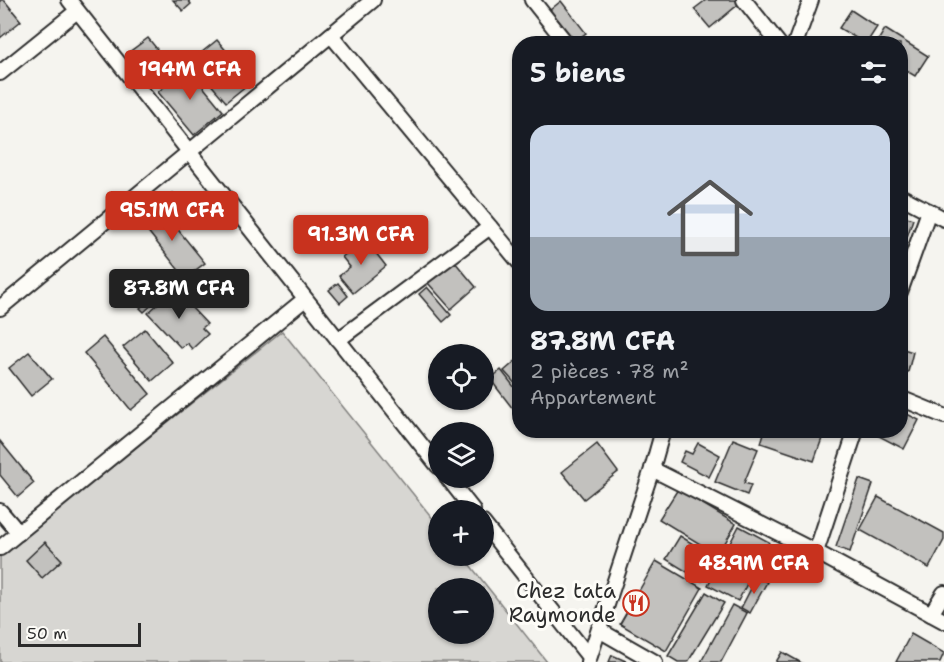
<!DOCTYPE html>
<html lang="fr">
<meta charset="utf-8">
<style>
:root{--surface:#171b24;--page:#20242c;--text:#f1f3f6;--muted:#9ea1a6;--line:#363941;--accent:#c8321e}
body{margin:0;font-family:"Shantell Sans",sans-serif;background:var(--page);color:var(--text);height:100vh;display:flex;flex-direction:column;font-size:22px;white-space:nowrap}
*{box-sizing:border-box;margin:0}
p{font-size:20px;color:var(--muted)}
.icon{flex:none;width:33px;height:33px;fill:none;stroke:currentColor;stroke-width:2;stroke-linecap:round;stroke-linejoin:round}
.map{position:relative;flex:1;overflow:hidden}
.sheet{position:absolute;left:512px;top:36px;width:396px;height:402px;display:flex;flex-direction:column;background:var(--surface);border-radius:24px;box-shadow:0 2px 4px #0004}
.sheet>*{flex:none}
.buttons{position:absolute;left:428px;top:344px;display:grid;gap:12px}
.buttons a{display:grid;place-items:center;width:66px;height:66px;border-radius:50%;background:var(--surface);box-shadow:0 2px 4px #0004;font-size:30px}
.scale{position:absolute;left:18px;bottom:15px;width:123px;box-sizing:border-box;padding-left:6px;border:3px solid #2b2b2b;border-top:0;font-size:16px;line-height:21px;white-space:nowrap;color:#2b2b2b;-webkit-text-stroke:4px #fdfcf7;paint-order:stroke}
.price{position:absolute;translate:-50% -51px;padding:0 14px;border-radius:6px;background:var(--accent);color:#fff;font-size:20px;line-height:39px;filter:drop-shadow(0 2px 3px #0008)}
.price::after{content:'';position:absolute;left:50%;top:36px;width:18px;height:14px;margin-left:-9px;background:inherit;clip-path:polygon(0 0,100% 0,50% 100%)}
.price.current{background:#222;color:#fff}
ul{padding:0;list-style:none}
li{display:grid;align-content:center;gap:12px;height:318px;padding:0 18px}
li+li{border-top:2px solid var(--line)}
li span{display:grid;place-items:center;height:186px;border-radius:18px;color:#555}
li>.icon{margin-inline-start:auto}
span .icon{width:108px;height:108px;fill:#fffc;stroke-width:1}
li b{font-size:26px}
h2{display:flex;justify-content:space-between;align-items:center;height:72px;padding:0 18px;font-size:26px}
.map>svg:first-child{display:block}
</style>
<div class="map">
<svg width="944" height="662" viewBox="0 0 944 662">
<rect width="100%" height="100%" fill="#f5f4ef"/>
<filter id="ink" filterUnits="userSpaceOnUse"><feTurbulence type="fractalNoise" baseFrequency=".0167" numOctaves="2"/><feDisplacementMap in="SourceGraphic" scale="12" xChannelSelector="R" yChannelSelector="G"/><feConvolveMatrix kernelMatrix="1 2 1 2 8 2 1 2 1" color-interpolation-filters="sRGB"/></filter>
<g filter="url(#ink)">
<path fill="#d7d6d2" stroke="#81807e" stroke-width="1.5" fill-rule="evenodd" d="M282,331L438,525V555H462L547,662H0V556ZM438,588H483V633H438Z"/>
<g fill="#c2c1be" stroke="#2b2b2b" stroke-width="1.5">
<path d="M0,0H4L21,21L0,38Z"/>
<path d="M173,0H188L191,4L183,11Z"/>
<path d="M706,0H738L740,3L710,28L694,9Z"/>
<path d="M561,1L586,33L575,41L550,10Z"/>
<path d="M851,10L877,27L866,44L839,28Z"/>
<path d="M885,29L928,56L915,76L900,67V44H876Z"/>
<path d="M148,38L157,49L137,64L128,53Z"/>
<path d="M217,40L252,81L226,102L191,61Z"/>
<path d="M187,67L223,111L194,135L158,92Z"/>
<path d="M173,193L182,203L174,210L165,200Z"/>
<path d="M158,205L205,263L185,278L139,220Z"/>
<path d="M900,215L913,219L903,249L900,248Z"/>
<path d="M365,239L386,266L353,293L339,276L350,267L342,257Z"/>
<path d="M454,261L476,287L451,309L428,283Z"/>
<path d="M338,283L348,296L340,303L329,290Z"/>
<path d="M427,287L451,315L443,322L419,294Z"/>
<path d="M174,289L207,324L202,328L208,334L192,349L187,343L181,348L148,313Z"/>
<path d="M152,296L156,301L144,312L140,308Z"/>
<path d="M145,329L173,363L152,381L123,347Z"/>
<path d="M103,337L150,394L131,410L84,353Z"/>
<path d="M900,348L913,352L908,372L900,370Z"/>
<path d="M29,352L52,379L31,396L9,368Z"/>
<path d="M519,358V388L504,371Z"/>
<path d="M501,370L519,393V404L513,409L490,379Z"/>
<path d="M905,413L919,420L904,449L873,433L874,430H900V416L903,418Z"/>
<path d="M765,430H825L814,461L761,443Z"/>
<path d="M733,439L758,449L744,483L751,485L747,495L715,482Z"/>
<path d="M0,441L34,483L18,497L0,475Z"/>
<path d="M698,443L720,455L709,477L680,462L685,451L692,454Z"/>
<path d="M597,444L618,472L584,499L562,472Z"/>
<path d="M859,479L873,484L850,552L836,547Z"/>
<path d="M678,489L736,524L718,555L659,519Z"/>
<path d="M878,497L944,533V540L929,568L860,530Z"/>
<path d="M739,526L769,542L738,601L708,585Z"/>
<path d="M680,536L716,558L702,581L666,559Z"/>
<path d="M45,542L62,560L42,578L26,560Z"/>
<path d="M656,561L702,588L666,651L620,624Z"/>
<path d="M757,577L767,582L750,613L741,608Z"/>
<path d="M706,592L724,603L688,662H678L668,656Z"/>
<path d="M732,605L747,613L721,662H701Z"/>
<path d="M911,634L944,653L940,662H896Z"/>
<path d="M782,652L800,662H776Z"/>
<path d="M612,655L628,662H609Z"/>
</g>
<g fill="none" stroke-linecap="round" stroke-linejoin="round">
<g stroke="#2b2b2b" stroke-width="18">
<g id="minor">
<path d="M69,0L438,466"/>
<path d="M532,0L567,44"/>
<path d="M744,0L779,44"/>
<path d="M331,35L519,262"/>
<path d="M795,44L811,0"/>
<path d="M0,73L77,11"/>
<path d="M900,196L944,219"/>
<path d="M900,292L929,211"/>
<path d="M0,308L373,0"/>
<path d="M338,340L490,227"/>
<path d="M900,398L944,416"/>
<path d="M652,469L816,552L944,621"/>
<path d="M447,477L473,510"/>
<path d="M0,511L19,533"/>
<path d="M483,523L589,657"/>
<path d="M0,548L305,299"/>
<path d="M816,552L856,430"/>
<path d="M931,614L944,593"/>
<path d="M599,630L655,662"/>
<path d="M588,662L652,469L663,430"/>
</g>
</g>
<use href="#minor" stroke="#fdfcf7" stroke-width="14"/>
</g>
</g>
<defs>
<g id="restaurant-ring" transform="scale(1.35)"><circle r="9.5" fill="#fdfcf7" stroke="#c8321e" stroke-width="1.5"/><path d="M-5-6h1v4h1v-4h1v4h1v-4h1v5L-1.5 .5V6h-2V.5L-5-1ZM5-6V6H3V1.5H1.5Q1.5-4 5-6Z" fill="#c8321e"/></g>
</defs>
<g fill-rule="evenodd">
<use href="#restaurant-ring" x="636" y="603"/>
</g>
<g text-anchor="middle" stroke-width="6" stroke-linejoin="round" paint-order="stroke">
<g font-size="21" fill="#2b2b2b" stroke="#fdfcf7" text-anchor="end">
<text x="616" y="598">Chez tata<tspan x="616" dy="24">Raymonde</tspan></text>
</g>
</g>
</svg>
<div class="buttons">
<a><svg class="icon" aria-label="locate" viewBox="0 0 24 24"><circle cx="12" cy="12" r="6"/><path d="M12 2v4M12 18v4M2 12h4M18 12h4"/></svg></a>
<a><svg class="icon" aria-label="layers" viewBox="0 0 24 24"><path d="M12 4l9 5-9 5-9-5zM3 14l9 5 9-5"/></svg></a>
<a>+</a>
<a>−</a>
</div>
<div class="scale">50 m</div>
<b class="price" style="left:190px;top:101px">194M CFA</b>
<b class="price" style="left:172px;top:242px">95.1M CFA</b>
<b class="price" style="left:361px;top:266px">91.3M CFA</b>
<b class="price current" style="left:179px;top:320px">87.8M CFA</b>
<b class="price" style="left:754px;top:595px">48.9M CFA</b>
<section class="sheet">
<h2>5 biens<svg class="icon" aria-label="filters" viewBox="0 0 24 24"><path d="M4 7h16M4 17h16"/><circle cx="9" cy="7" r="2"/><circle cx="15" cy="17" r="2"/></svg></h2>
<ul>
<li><span style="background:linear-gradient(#c9d6e8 60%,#9aa5b1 0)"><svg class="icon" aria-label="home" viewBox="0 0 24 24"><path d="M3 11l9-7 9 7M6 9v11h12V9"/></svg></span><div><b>87.8M CFA</b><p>2 pièces · 78 m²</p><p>Appartement</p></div></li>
</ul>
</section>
</div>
